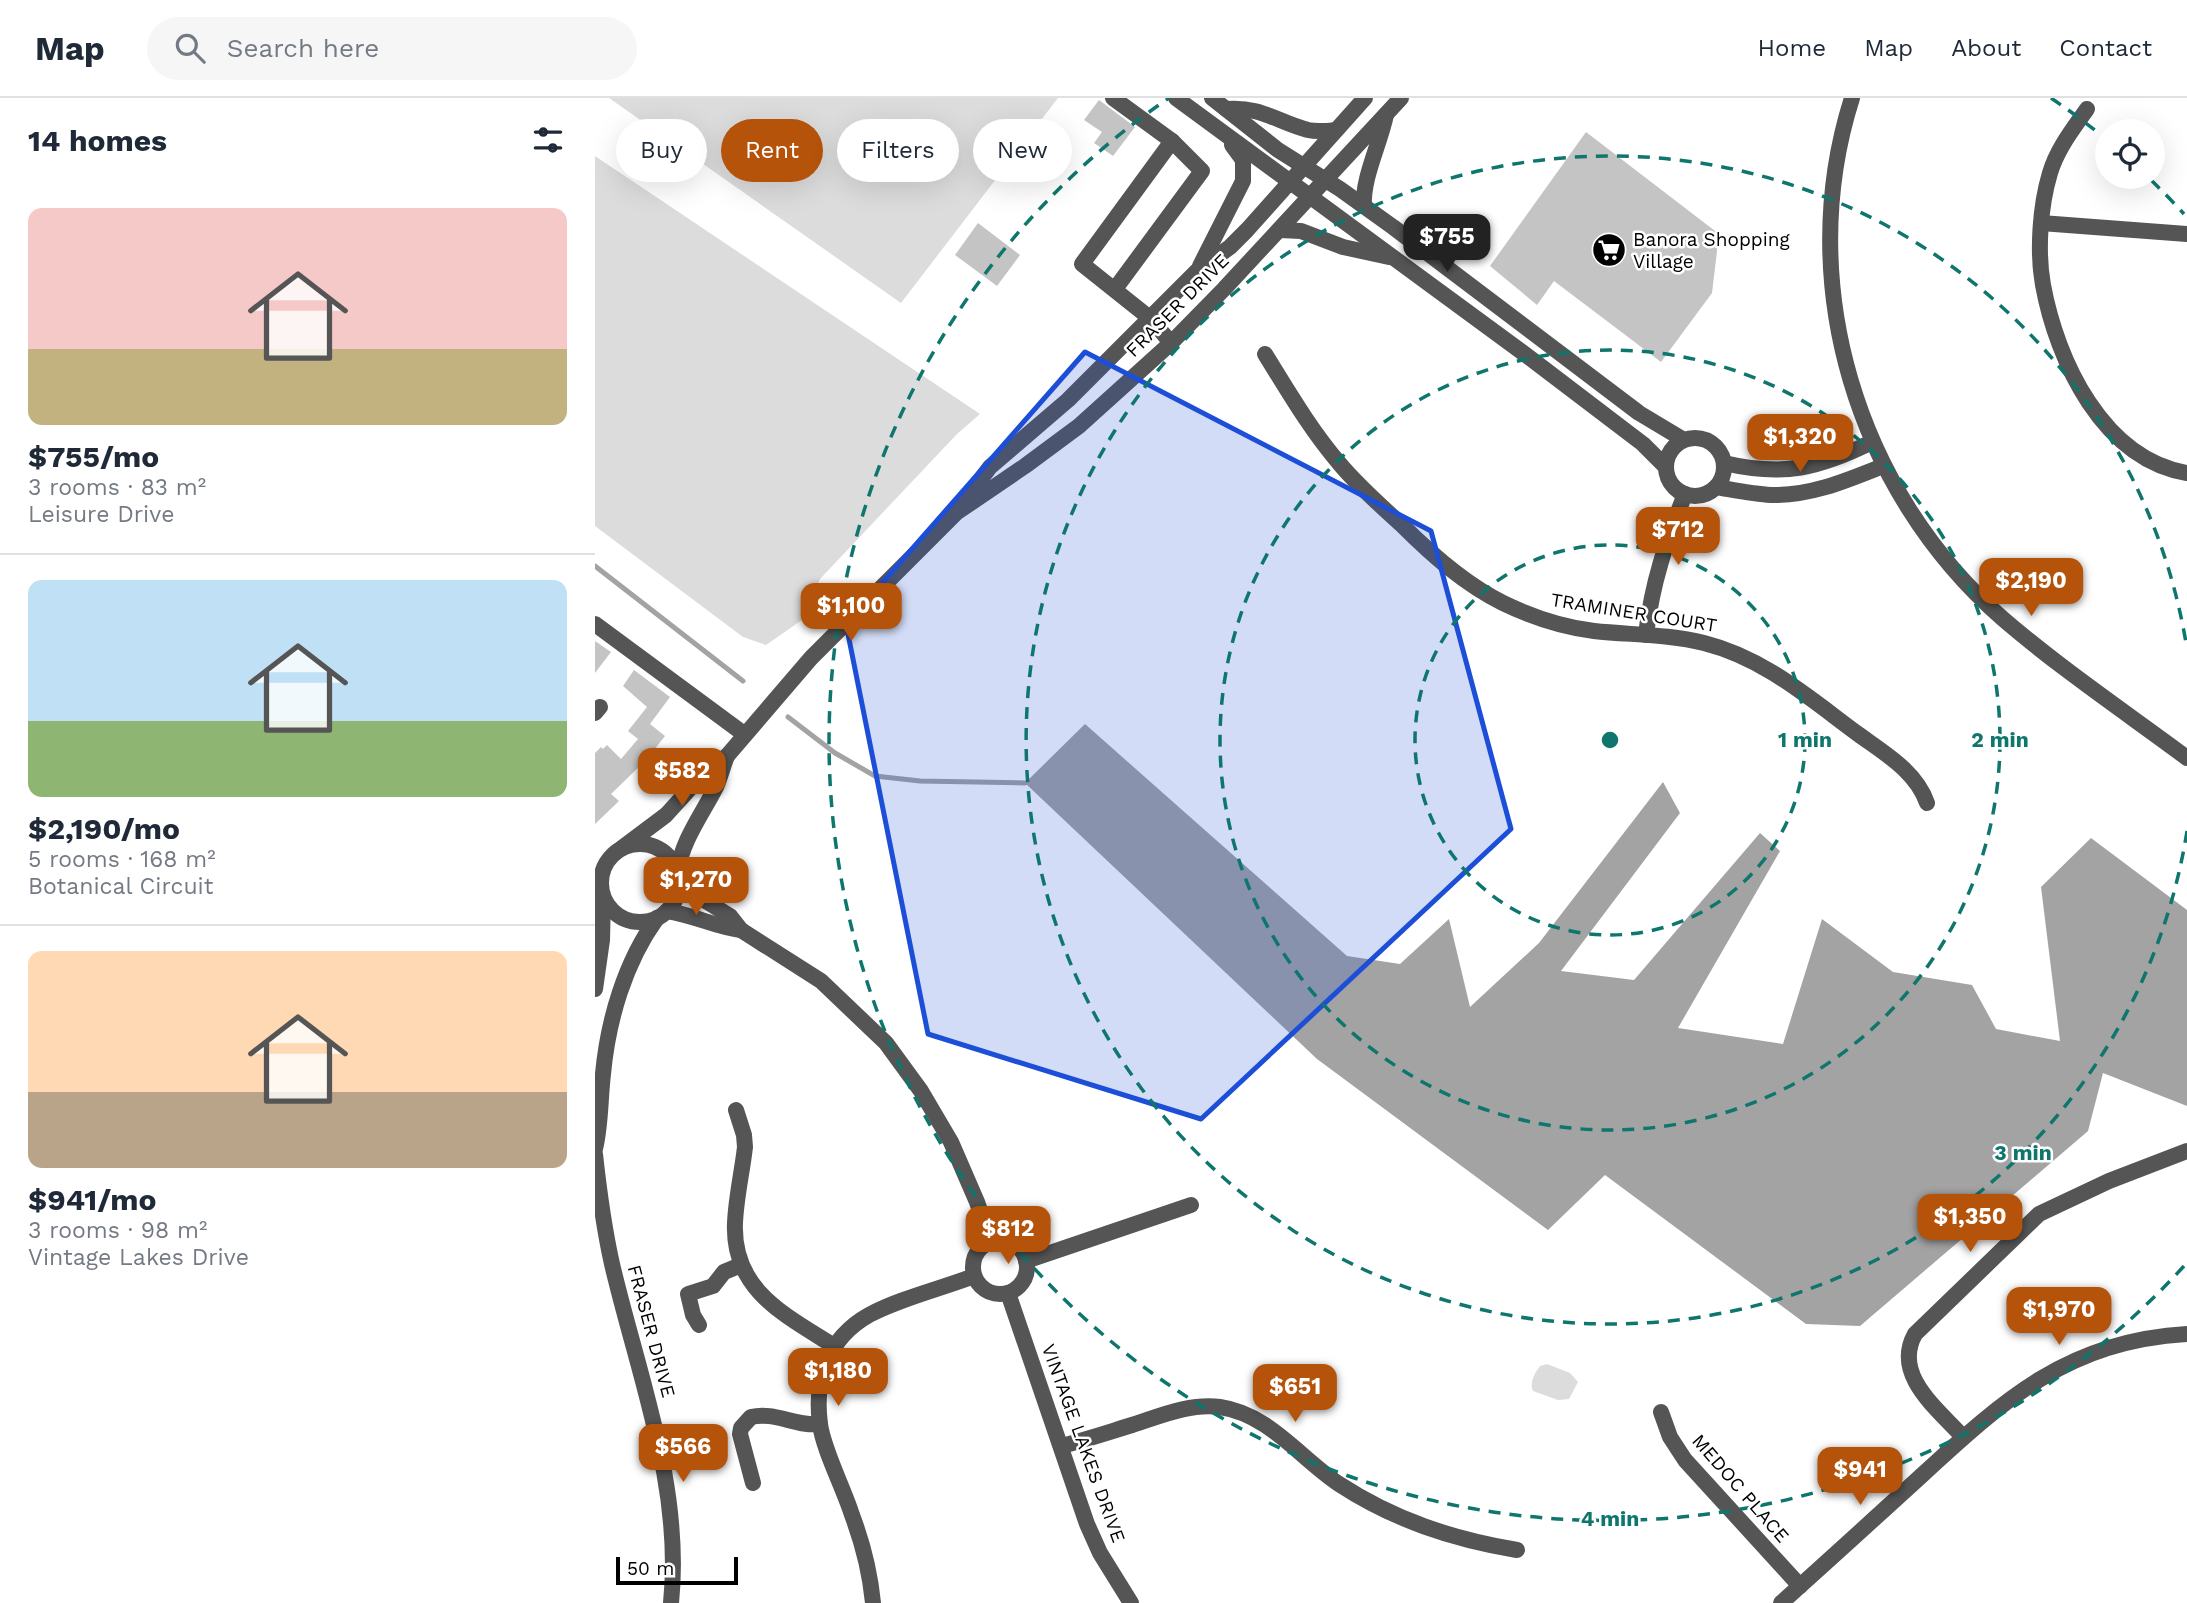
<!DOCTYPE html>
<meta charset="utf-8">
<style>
:root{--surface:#fff;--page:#f6f6f7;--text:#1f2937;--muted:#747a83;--line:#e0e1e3;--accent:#b45309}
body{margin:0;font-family:"Work Sans",sans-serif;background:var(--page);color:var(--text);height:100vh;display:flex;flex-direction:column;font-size:26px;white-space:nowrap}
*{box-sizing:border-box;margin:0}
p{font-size:23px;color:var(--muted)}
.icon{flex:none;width:38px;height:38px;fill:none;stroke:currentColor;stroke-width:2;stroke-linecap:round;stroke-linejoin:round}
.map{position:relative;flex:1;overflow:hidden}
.sheet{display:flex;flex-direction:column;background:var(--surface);width:595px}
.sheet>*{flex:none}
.guide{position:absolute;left:21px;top:21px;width:665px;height:63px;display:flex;gap:14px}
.controls{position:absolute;left:1500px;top:21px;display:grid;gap:14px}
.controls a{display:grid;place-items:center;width:70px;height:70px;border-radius:50%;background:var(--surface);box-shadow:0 7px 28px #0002;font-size:35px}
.scale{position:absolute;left:21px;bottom:18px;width:122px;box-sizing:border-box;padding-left:7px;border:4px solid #000;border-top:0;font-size:19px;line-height:24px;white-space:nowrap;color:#000;-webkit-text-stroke:5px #fff;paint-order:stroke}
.price{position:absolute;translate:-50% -60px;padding:0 16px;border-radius:14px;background:var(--accent);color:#fff;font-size:23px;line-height:46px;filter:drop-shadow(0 2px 4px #0008)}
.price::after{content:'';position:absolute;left:50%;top:42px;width:21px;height:16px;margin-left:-10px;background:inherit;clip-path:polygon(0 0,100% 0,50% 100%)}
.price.selected{background:#222;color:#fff}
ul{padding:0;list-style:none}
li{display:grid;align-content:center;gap:14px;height:371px;padding:0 28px}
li+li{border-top:2px solid var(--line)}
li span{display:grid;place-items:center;height:217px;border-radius:14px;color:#555}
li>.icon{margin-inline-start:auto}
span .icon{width:126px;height:126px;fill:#fffc;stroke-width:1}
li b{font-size:30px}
h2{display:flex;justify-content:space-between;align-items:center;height:84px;padding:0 28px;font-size:30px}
.chip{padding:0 24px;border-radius:32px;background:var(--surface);box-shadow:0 7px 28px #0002;font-size:24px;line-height:63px}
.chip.selected{background:var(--accent);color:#fff}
header{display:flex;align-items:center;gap:42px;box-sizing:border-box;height:98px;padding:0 35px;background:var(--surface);border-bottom:2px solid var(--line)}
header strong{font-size:33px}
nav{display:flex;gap:38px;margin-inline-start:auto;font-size:24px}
.search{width:490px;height:63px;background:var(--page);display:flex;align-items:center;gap:18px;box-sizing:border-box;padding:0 24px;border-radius:38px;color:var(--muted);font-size:26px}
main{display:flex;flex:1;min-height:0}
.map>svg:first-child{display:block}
</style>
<header>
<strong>Map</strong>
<div class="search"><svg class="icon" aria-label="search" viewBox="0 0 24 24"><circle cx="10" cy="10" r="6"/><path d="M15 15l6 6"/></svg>Search here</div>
<nav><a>Home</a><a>Map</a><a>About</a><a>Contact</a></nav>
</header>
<main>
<section class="sheet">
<h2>14 homes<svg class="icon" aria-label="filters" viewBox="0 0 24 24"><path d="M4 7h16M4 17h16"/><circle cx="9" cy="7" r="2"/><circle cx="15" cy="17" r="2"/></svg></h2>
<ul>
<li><span style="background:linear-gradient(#f6c9c9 65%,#c2b280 0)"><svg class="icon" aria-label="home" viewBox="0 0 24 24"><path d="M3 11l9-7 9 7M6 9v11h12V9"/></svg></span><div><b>$755/mo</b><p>3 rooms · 83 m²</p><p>Leisure Drive</p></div></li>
<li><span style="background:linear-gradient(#bfe0f5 65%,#8fb573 0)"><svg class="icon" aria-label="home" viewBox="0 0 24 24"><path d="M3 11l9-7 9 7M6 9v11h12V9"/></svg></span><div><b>$2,190/mo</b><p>5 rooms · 168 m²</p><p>Botanical Circuit</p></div></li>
<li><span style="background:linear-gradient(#ffd9b3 65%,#b9a48a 0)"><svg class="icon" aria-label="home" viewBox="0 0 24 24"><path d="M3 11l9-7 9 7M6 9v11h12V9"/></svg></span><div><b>$941/mo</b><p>3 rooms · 98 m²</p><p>Vintage Lakes Drive</p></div></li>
</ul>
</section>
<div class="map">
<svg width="1592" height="1505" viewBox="0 0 1592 1505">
<rect width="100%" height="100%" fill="#fff"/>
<g fill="#dcdcdc">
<path d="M14,0H463L306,205Z"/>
<path d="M0,58L385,316L362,336L225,481L207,522L171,547L148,539L0,428Z"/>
<path d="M952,1266L975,1275L983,1284L974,1301L963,1302L938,1293C934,1284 940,1275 945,1268Z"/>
</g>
<path fill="#a3a3a3" d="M490,626L752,858L805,866L854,821L875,909L944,845L1068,684L1085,715L966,873L1039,882L1165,735L1185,753L1083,930L1188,946L1227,821L1298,874L1377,887L1401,931L1465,943L1446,789L1496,740L1592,812V1008L1508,975L1493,1033L1265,1228L1211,1226L1010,1077L953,1132L722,961L430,685Z"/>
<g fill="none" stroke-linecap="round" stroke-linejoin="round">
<g stroke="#a3a3a3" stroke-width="5">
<path d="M0,468L148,583"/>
<path d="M193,619L240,655L280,678L325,683L430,685"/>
</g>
</g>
<g fill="#c4c4c4">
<path d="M504,2L540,29L518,58L499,45L507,34L489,22Z"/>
<path d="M991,34L1124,136L1117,195L1066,264L959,183L942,207L895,168Z"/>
<path d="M383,125L425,157L402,188L360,157Z"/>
<path d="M0,543L16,554L0,575Z"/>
<path d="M39,572L75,599L55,626L70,638L51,662L16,696L24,703L0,726V655L6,649L8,651L12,647L26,661L43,641L33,633L52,609L28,588Z"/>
</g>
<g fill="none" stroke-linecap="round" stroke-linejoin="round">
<g stroke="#555" stroke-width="16">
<path d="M518,0L577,43L487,166L556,221L576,245"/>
<path d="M581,0L931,257L1048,346L1071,369"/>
<path d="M617,0L683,52L745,91L798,129L1044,315L1089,342"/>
<path d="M1257,0C1198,185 1262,393 1407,520C1465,570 1530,614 1592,660"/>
<path d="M631,11C666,8 682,24 713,32C722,34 731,33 741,32"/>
<path d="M1492,11C1478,31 1462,51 1455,75C1445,108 1442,154 1448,187C1462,263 1508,361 1592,375"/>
<path d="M769,108C767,81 785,46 791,17"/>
<path d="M1446,125L1592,136"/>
<path d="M685,132L706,133L748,149L794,159"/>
<path d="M605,168L648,83V62L637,47"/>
<path d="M520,191L607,73L577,43"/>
<path d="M670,256C693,293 715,331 744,365C763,388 786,408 808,428C838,458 870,486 908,505C937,519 967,529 999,533C1036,537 1073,536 1109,545C1169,560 1214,600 1263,636C1289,655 1321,673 1332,705"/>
<circle cx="1100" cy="369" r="29"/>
<path d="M1129,365C1189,379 1224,370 1277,344"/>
<path d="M1121,389C1139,392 1158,396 1176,397C1216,398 1253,382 1288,368"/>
<path d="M364,410L395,369L473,302L602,173L635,149L652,132L770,0"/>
<path d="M0,526L149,636"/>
<path d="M1051,537C1057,484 1071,445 1090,396"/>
<path d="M0,615L5,609"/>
<circle cx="45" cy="785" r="39"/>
<path d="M27,750L71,717L110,674L132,658L216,560L361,415L430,368L484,328L576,245L629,191L806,0"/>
<path d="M82,774C88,741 106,718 121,689C125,680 128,668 132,658"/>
<path d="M84,780L101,797L135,818L146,832L226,883L291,945L326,993L356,1044L382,1104L396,1144"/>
<path d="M72,813C99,817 120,829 146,832"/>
<path d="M0,891L7,842L8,800"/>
<path d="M141,1012L149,1037L150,1049C147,1075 141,1100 140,1125C137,1192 190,1217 239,1248"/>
<path d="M0,1051C6,1026 5,1001 8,976C13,922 30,864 62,820"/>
<path d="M0,1056C4,1093 9,1130 17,1166C43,1277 88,1389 76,1505"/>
<circle cx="405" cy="1169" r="27"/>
<path d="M431,1163L596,1107"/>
<path d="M413,1195L492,1426L505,1455L536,1505"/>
<path d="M104,1227L98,1217L93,1196L118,1188L129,1174L146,1167"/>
<path d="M1066,1314L1075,1339L1090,1362L1205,1488"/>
<path d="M1368,1339C1343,1311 1297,1277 1320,1236L1444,1116L1514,1083L1592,1053"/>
<path d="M466,1348C490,1342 514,1334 537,1327C565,1318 595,1305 625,1309C674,1316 705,1360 744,1386C799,1422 857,1441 922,1452"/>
<path d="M158,1385L145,1336L146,1330L156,1319C180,1313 201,1329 225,1326"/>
<path d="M278,1505C275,1474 268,1446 257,1417C249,1391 228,1351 225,1326C219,1281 233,1240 274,1217C306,1200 345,1191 379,1178"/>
<path d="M1186,1505C1233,1463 1279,1421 1325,1379C1409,1302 1472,1243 1592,1236"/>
</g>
</g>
<path fill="#1d4ed8" fill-opacity="0.2" stroke="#1d4ed8" stroke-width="5" stroke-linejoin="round" d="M490,254L836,433L916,731L606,1021L333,936L251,526Z"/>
<g fill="none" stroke="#0f766e" stroke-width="3.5" stroke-dasharray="12 9">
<circle cx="1015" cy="642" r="195"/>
<circle cx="1015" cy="642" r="390"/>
<path d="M1592 733A584 584 0 1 1 1592 551"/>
<path d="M1589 1168A779 779 0 1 1 574 0M1456 0A779 779 0 0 1 1511 41M1556 82A779 779 0 0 1 1589 116"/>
</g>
<defs>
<g id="supermarket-disc" transform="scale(1.75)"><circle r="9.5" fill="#000" stroke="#fff"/><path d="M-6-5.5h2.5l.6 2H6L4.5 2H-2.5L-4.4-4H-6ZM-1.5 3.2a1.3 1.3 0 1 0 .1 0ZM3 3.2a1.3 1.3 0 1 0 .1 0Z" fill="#fff"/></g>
</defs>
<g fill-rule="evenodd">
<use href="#supermarket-disc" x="1014" y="152"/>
</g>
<g text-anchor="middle" stroke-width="5" stroke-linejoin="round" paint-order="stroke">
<g font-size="19" fill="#000" stroke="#fff" text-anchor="start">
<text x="1038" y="148">Banora Shopping<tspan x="1038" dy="22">Village</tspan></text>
</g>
<g font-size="19" fill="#000" stroke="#fff">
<text transform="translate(582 207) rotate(-45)" y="7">FRASER DRIVE</text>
<text transform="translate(1039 514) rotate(9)" y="7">TRAMINER COURT</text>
<text transform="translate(57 1233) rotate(75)" y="7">FRASER DRIVE</text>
<text transform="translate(489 1345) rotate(70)" y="7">VINTAGE LAKES DRIVE</text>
<text transform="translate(1146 1390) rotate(49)" y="7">MEDOC PLACE</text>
</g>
</g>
<circle cx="1015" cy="642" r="10" fill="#0f766e" stroke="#fff" stroke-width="3.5"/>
<g font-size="21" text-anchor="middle" font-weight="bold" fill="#0f766e" stroke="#fff" stroke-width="5" stroke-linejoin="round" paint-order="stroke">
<text x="1210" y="649">1 min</text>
<text x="1405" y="649">2 min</text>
<text x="1428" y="1062">3 min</text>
<text x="1015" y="1428">4 min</text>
</g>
</svg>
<div class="controls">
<a><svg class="icon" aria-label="locate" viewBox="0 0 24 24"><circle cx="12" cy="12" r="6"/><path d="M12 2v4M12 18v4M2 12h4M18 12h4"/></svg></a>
</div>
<div class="scale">50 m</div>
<b class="price selected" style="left:852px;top:176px">$755</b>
<b class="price" style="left:1205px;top:376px">$1,320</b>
<b class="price" style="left:1083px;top:469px">$712</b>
<b class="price" style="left:1436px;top:520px">$2,190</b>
<b class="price" style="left:256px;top:545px">$1,100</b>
<b class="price" style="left:87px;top:710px">$582</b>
<b class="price" style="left:101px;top:819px">$1,270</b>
<b class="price" style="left:1375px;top:1156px">$1,350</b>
<b class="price" style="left:413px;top:1168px">$812</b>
<b class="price" style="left:1464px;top:1249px">$1,970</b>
<b class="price" style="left:243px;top:1310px">$1,180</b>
<b class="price" style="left:700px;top:1326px">$651</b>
<b class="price" style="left:88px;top:1386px">$566</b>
<b class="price" style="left:1265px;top:1409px">$941</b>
<div class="guide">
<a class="chip">Buy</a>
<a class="chip selected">Rent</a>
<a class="chip">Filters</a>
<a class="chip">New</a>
</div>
</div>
</main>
